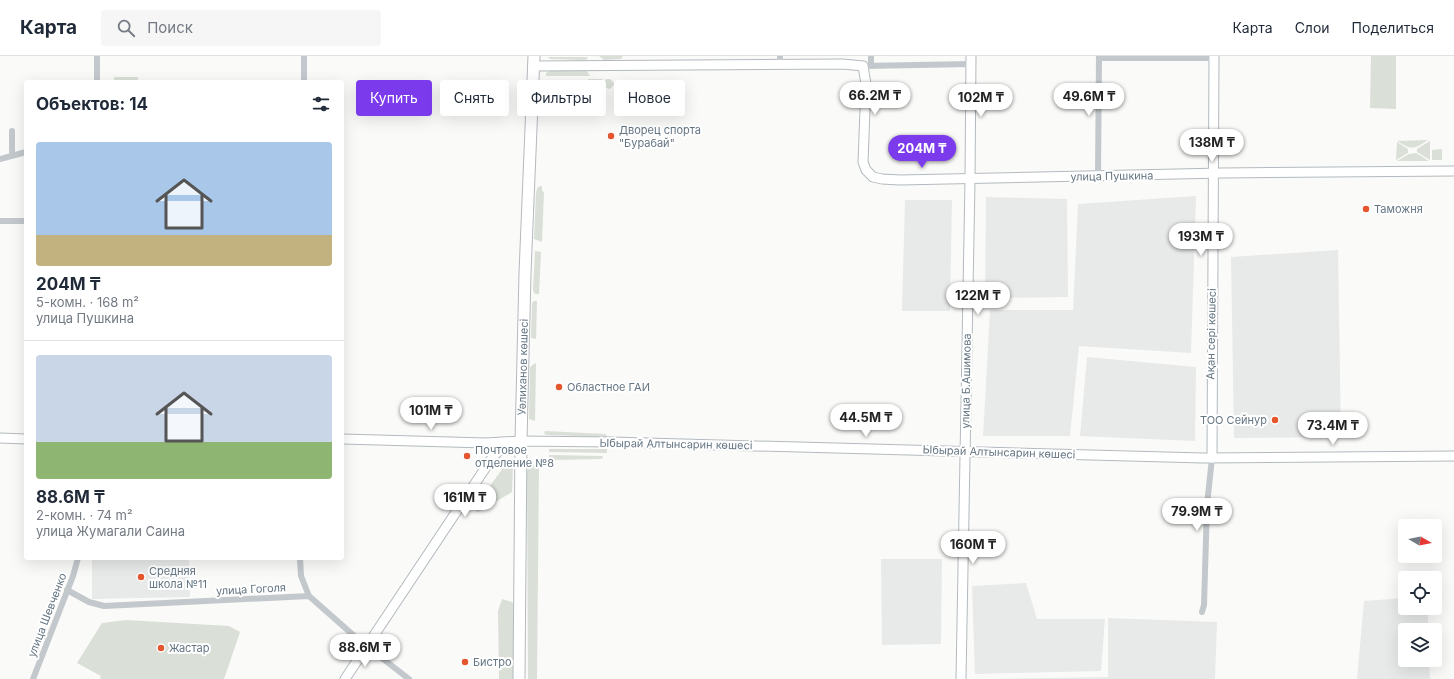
<!DOCTYPE html>
<html lang="ru">
<meta charset="utf-8">
<style>
:root{--surface:#fff;--page:#f6f6f7;--text:#1f2937;--muted:#747a83;--line:#e0e1e3;--accent:#7c3aed}
body{margin:0;font-family:Inter,sans-serif;background:var(--page);color:var(--text);height:100vh;display:flex;flex-direction:column;font-size:15px;white-space:nowrap}
*{box-sizing:border-box;margin:0}
p{font-size:13px;color:var(--muted)}
.icon{flex:none;width:22px;height:22px;fill:none;stroke:currentColor;stroke-width:2;stroke-linecap:round;stroke-linejoin:round}
.map{position:relative;flex:1;overflow:hidden}
.drawer{position:absolute;left:24px;top:24px;width:320px;height:480px;display:flex;flex-direction:column;background:var(--surface);border-radius:4px;box-shadow:0 4px 16px #0002}
.drawer>*{flex:none}
.guide{position:absolute;left:356px;top:24px;width:380px;height:36px;display:flex;gap:8px}
.needle{width:26px;rotate:99deg}
.fabs{position:absolute;left:1398px;top:463px;display:grid;gap:8px}
.fabs a{display:grid;place-items:center;width:44px;height:44px;border-radius:4px;background:var(--surface);box-shadow:0 4px 16px #0002;font-size:20px}
.price{position:absolute;translate:-50% -34px;padding:0 9px;border-radius:14px;background:#fff;color:#222;font-size:13px;line-height:26px;filter:drop-shadow(0 1px 2px #0008)}
.price::after{content:'';position:absolute;left:50%;top:24px;width:12px;height:9px;margin-left:-6px;background:inherit;clip-path:polygon(0 0,100% 0,50% 100%)}
.price.on{background:var(--accent);color:#fff}
ul{padding:0;list-style:none}
li{display:grid;align-content:center;gap:8px;height:212px;padding:0 12px}
li+li{border-top:1px solid var(--line)}
li span{display:grid;place-items:center;height:124px;border-radius:4px;color:#555}
li>.icon{margin-inline-start:auto}
span .icon{width:72px;height:72px;fill:#fffc;stroke-width:1}
li b{font-size:17px}
h2{display:flex;justify-content:space-between;align-items:center;height:48px;padding:0 12px;font-size:17px}
.tag{padding:0 14px;border-radius:4px;background:var(--surface);box-shadow:0 4px 16px #0002;font-size:14px;line-height:36px}
.tag.on{background:var(--accent);color:#fff}
header{display:flex;align-items:center;gap:24px;box-sizing:border-box;height:56px;padding:0 20px;background:var(--surface);border-bottom:1px solid var(--line)}
header strong{font-size:19px}
nav{display:flex;gap:22px;margin-inline-start:auto;font-size:14px}
.search{width:280px;height:36px;background:var(--page);display:flex;align-items:center;gap:10px;box-sizing:border-box;padding:0 14px;border-radius:4px;color:var(--muted);font-size:15px}
.map>svg:first-child{display:block}
</style>
<header>
<strong>Карта</strong>
<div class="search"><svg class="icon" aria-label="search" viewBox="0 0 24 24"><circle cx="10" cy="10" r="6"/><path d="M15 15l6 6"/></svg>Поиск</div>
<nav><a>Карта</a><a>Слои</a><a>Поделиться</a></nav>
</header>
<div class="map">
<svg width="1454" height="623" viewBox="0 0 1454 623">
<rect width="100%" height="100%" fill="#fafaf8"/>
<g fill="#e8e9e9">
<path d="M1196,140L1191,297L1079,290L1070,380H983L990,254H1073L1078,148Z"/>
<path d="M986,141L1067,143L1068,241L985,242Z"/>
<path d="M905,144H952L950,255H902Z"/>
<path d="M1338,194L1341,381L1234,382L1231,201Z"/>
<path d="M1087,301L1196,311L1195,385L1080,380Z"/>
<path d="M92,502H189L190,541L92,543Z"/>
<path d="M881,503H942L941,588L882,589Z"/>
<path d="M1026,527L1037,563H1105L1101,615L975,618L972,530Z"/>
<path d="M1405,542V552H1428V574H1405V604H1429L1430,623H1357L1364,545Z"/>
<path d="M1108,562L1217,566L1215,623H982L1108,621Z"/>
</g>
<g fill="#dadfd7">
<path d="M599,0H622L623,1L621,3L604,4Z"/>
<path d="M1371,0H1396V53L1370,52Z"/>
<path d="M548,1H588L586,4L550,3Z"/>
<path d="M550,15H587L590,20H546V17Z"/>
<rect x="114" y="21" width="24" height="5"/>
<path d="M588,23H603L601,30L591,28Z"/>
<path d="M606,23H610L615,28L610,33L603,31Z"/>
<path d="M544,35H551L550,51L543,50Z"/>
<path d="M1428,84C1413,94 1412,94 1397,85Z"/>
<path d="M1430,85V104L1417,96V93Z"/>
<path d="M1397,86L1408,93V97L1396,104Z"/>
<path d="M1442,93V104H1432V94Z"/>
<path d="M1416,97L1429,105H1397L1409,98Z"/>
<path d="M542,130V135L544,136L542,186L534,183L536,136L538,131Z"/>
<path d="M535,195L541,196L539,238H535L533,234Z"/>
<path d="M534,245H537L536,283L531,282L532,247Z"/>
<path d="M535,307L536,308L535,365L529,363L530,311Z"/>
<path d="M545,375L606,378L607,381L548,379L544,378Z"/>
<path d="M549,393H607V397L549,396Z"/>
<path d="M549,399L603,400L602,403L549,404Z"/>
<path d="M506,408H512L513,410L512,436L478,456L473,453Z"/>
<path d="M539,408L537,623H528L527,416L529,409Z"/>
<path d="M502,543L512,546L514,549V623H499L498,555Z"/>
<path d="M126,564L229,570L240,576L224,623H100L101,620L77,607L102,567Z"/>
</g>
<g fill="none" stroke-linecap="round" stroke-linejoin="round">
<g stroke="#b3babf" stroke-width="11">
<g id="secondary">
<path d="M533,10L843,8L863,10L866,28L863,106L866,114L873,121L882,123L900,124L1222,117L1454,115"/>
<path d="M0,382L26,383"/>
<path d="M342,383L486,387L521,385L611,386L1203,402L1454,400"/>
<path d="M1212,402L1214,0"/>
<path d="M345,623L492,402L506,387"/>
<path d="M961,623L970,124L971,0"/>
</g>
</g>
<g stroke="#b4b9bd" stroke-width="13">
<g id="highway">
<path id="s1" d="M519,623L521,385L525,217L534,0"/>
</g>
</g>
<g stroke="#c3c8cc" stroke-width="6">
<path d="M304,0V26"/>
<path d="M871,0V10"/>
<path d="M1099,2H1214"/>
<path d="M780,9V0"/>
<path d="M863,10L971,8"/>
<path d="M97,26V0"/>
<path d="M12,99V75"/>
<path d="M0,103L26,96"/>
<path d="M1098,120L1099,0"/>
<path d="M0,165H26"/>
<path d="M300,502L301,520L309,540"/>
<path d="M67,534L89,546L104,550L309,540L360,585L409,623"/>
<path d="M1202,556L1204,549L1207,449L1212,402"/>
<path d="M33,623L73,520L78,502"/>
</g>
<use href="#secondary" stroke="#fff" stroke-width="9"/>
<use href="#highway" stroke="#fff" stroke-width="11"/>
</g>
<g fill="#e4572e" stroke="#fff" stroke-width="1.5">
<circle cx="611" cy="80" r="4"/>
<circle cx="1366" cy="153" r="4"/>
<circle cx="559" cy="331" r="4"/>
<circle cx="1275" cy="364" r="4"/>
<circle cx="467" cy="400" r="4"/>
<circle cx="141" cy="521" r="4"/>
<circle cx="161" cy="592" r="4"/>
<circle cx="465" cy="606" r="4"/>
</g>
<g text-anchor="middle" stroke-width="4" stroke-linejoin="round" paint-order="stroke">
<g font-size="11" fill="#657683" stroke="#fff" text-anchor="start">
<text x="619" y="78">Дворец спорта<tspan x="619" dy="13">"Бурабай"</tspan></text>
<text x="1374" y="157">Таможня</text>
<text x="567" y="335">Областное ГАИ</text>
<text x="1267" y="368" text-anchor="end">ТОО Сейнур</text>
<text x="475" y="398">Почтовое<tspan x="475" dy="13">отделение №8</tspan></text>
<text x="149" y="519">Средняя<tspan x="149" dy="13">школа №11</tspan></text>
<text x="169" y="596">Жастар</text>
<text x="473" y="610">Бистро</text>
</g>
<g font-size="11" fill="#657683" stroke="#fff">
<text transform="translate(1112 120) rotate(-1)" y="4">улица Пушкина</text>
<text transform="translate(1211 278) rotate(-89)" y="4">Ақан сері көшесі</text>
<text dy="4" stroke="none"><textPath href="#s1" startOffset="312">Уәлиханов көшесі</textPath></text>
<text transform="translate(966 325) rotate(-89)" y="4">улица Б.Ашимова</text>
<text transform="translate(676 388) rotate(1)" y="4">Ыбырай Алтынсарин көшесі</text>
<text transform="translate(999 396) rotate(2)" y="4">Ыбырай Алтынсарин көшесі</text>
<text transform="translate(251 533) rotate(-3)" y="4">улица Гоголя</text>
<text transform="translate(47 559) rotate(-69)" y="4">улица Шевченко</text>
</g>
</g>
</svg>
<div class="fabs">
<a><svg class="needle" viewBox="-14 -14 28 28"><path d="M0-13l5 13h-10z" fill="#e53935"/><path d="M0 13l5-13h-10z" fill="#747a83"/></svg></a>
<a><svg class="icon" aria-label="locate" viewBox="0 0 24 24"><circle cx="12" cy="12" r="6"/><path d="M12 2v4M12 18v4M2 12h4M18 12h4"/></svg></a>
<a><svg class="icon" aria-label="layers" viewBox="0 0 24 24"><path d="M12 4l9 5-9 5-9-5zM3 14l9 5 9-5"/></svg></a>
</div>
<b class="price" style="left:875px;top:60px">66.2M ₸</b>
<b class="price" style="left:1089px;top:61px">49.6M ₸</b>
<b class="price" style="left:981px;top:62px">102M ₸</b>
<b class="price" style="left:1212px;top:107px">138M ₸</b>
<b class="price on" style="left:922px;top:113px">204M ₸</b>
<b class="price" style="left:1201px;top:201px">193M ₸</b>
<b class="price" style="left:978px;top:260px">122M ₸</b>
<b class="price" style="left:431px;top:375px">101M ₸</b>
<b class="price" style="left:866px;top:382px">44.5M ₸</b>
<b class="price" style="left:1333px;top:390px">73.4M ₸</b>
<b class="price" style="left:465px;top:462px">161M ₸</b>
<b class="price" style="left:1197px;top:476px">79.9M ₸</b>
<b class="price" style="left:973px;top:509px">160M ₸</b>
<b class="price" style="left:365px;top:612px">88.6M ₸</b>
<div class="guide">
<a class="tag on">Купить</a>
<a class="tag">Снять</a>
<a class="tag">Фильтры</a>
<a class="tag">Новое</a>
</div>
<section class="drawer">
<h2>Объектов: 14<svg class="icon" aria-label="filters" viewBox="0 0 24 24"><path d="M4 7h16M4 17h16"/><circle cx="9" cy="7" r="2"/><circle cx="15" cy="17" r="2"/></svg></h2>
<ul>
<li><span style="background:linear-gradient(#a9c7e8 75%,#c2b280 0)"><svg class="icon" aria-label="home" viewBox="0 0 24 24"><path d="M3 11l9-7 9 7M6 9v11h12V9"/></svg></span><div><b>204M ₸</b><p>5-комн. · 168 m²</p><p>улица Пушкина</p></div></li>
<li><span style="background:linear-gradient(#c9d6e8 70%,#8fb573 0)"><svg class="icon" aria-label="home" viewBox="0 0 24 24"><path d="M3 11l9-7 9 7M6 9v11h12V9"/></svg></span><div><b>88.6M ₸</b><p>2-комн. · 74 m²</p><p>улица Жумагали Саина</p></div></li>
</ul>
</section>
</div>
